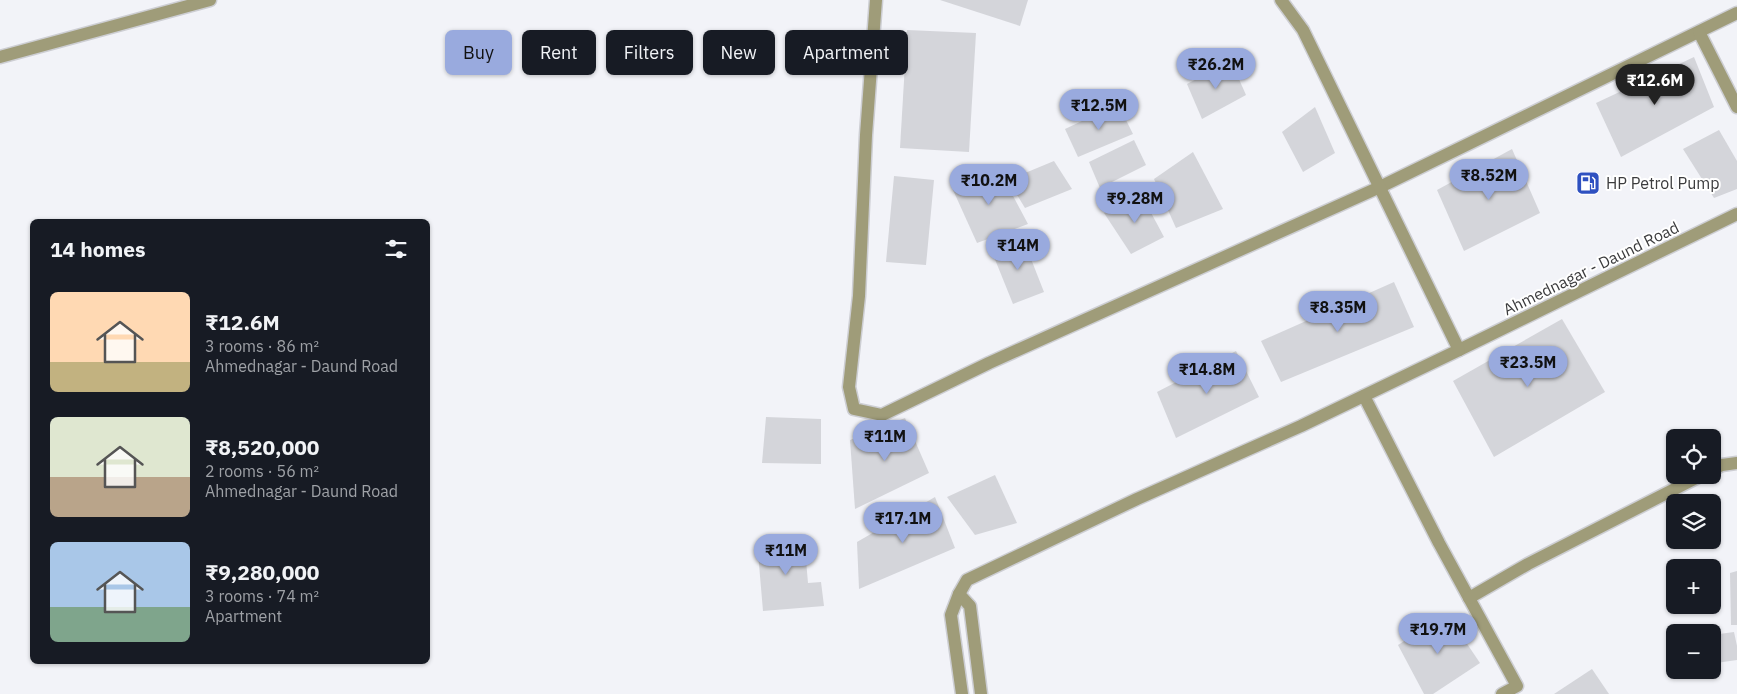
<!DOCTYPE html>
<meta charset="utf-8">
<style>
:root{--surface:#171b24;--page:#20242c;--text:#f1f3f6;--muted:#9ea1a6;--accent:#99aade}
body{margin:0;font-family:"IBM Plex Sans",sans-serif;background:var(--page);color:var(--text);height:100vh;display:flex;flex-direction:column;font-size:19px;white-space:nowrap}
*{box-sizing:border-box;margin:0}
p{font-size:16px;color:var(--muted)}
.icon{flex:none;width:28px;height:28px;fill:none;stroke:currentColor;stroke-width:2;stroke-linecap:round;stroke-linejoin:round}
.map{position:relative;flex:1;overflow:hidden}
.details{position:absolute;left:30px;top:219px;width:400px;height:445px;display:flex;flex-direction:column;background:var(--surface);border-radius:8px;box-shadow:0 1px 4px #0004}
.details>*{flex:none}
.banner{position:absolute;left:445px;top:30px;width:475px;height:45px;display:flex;gap:10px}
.buttons{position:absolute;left:1666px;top:429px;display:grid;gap:10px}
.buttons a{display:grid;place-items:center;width:55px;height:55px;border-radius:8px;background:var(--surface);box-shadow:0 1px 4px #0004;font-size:25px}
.price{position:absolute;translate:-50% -42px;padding:0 11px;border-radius:18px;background:var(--accent);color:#111;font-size:16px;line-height:32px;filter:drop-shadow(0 1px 2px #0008)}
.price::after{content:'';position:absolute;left:50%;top:30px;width:15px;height:11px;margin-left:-8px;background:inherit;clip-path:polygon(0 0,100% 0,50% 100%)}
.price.active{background:#222;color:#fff}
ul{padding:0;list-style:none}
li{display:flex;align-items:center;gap:15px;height:125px;padding:0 20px}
li span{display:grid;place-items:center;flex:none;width:140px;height:100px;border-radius:8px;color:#555}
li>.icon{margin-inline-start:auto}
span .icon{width:60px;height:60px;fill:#fffc;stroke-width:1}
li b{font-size:21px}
h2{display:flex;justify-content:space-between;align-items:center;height:60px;padding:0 20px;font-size:21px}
.tag{padding:0 18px;border-radius:8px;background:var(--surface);box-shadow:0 1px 4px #0004;font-size:18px;line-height:45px}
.tag.active{background:var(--accent);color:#111}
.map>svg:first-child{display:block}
</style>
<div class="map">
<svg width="1737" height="694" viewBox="0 0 1737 694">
<rect width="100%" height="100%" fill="#f2f3f8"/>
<g fill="#d4d5da">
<path d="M940,0H1028L1020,26Z"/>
<path d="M907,30L976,33L969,152L900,148Z"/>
<path d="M1694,57L1714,107L1621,157L1596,103Z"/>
<path d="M1231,61L1246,95L1202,119L1187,84Z"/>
<path d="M1118,104L1133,134L1078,157L1065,129Z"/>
<path d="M1315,107L1335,153L1303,172L1282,132Z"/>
<path d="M1719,130L1737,161V189L1714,198L1683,149Z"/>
<path d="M1134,140L1146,165L1100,188L1089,162Z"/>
<path d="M1512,149L1540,213L1464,251L1437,190Z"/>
<path d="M1193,152L1223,209L1176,228L1154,179Z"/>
<path d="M1054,161L1072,189L1025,208L1008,180Z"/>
<path d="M997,166L1028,224L977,243L953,190Z"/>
<path d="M894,176L934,180L926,265L886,262Z"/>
<path d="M1140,192L1164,237L1131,254L1104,213Z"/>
<path d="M1022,236L1044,292L1013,304L992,252Z"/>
<path d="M1394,282L1414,327L1281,382L1261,341Z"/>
<path d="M1562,319L1605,392L1494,457L1453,381Z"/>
<path d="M1236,351L1259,397L1176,438L1157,392Z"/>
<path d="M766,417L821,419V464L762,463Z"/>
<path d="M905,418L929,473L855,509L850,440Z"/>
<path d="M995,475L1017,523L975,535L947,497Z"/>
<path d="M935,497L955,548L859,589L857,542Z"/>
<path d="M804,537L808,583L821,582L824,606L763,611L757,541Z"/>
<path d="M1737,571V625H1731L1730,573Z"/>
<path d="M1447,614L1480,663L1433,694H1424L1398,645Z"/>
<path d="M1734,632L1737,646V660L1716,663L1712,635Z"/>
<path d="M1592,669L1609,694H1554Z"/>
</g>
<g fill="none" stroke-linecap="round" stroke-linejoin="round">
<g stroke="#cdced3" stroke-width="15">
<g id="minor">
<path d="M876,0L866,135L859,296L849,387L854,409L882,415L989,363L1380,187L1737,13"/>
<path d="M1699,32L1737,107"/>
<path d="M0,57L210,0"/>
<path d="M1459,350L1737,214"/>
<path d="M1364,396L1439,543L1517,686L1502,694"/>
<path d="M1712,470L1722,465L1737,463"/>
<path d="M959,594L970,606L981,694"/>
<path d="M1469,598L1528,564L1702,475"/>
<path d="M962,694L951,615L959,594L967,580L1137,499L1301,426L1459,350L1303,30L1281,0"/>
</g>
</g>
<use href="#minor" stroke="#9f9c79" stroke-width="12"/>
</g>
<defs>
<g id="fuel-square" transform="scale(1.25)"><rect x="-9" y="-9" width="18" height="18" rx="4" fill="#2e50c0" stroke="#fff"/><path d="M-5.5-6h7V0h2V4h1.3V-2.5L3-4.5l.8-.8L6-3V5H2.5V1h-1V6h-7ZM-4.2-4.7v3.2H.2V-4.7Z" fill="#fff"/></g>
</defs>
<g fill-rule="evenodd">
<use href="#fuel-square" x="1588" y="183"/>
</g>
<g text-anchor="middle" stroke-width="4" stroke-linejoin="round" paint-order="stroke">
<g font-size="16" fill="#3b3b3d" stroke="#fff" text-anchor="start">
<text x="1606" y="189">HP Petrol Pump</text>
</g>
<g font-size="16" fill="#3b3b3d" stroke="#fff">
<text transform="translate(1591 268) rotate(-26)" y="6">Ahmednagar - Daund Road</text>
</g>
</g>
</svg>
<div class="buttons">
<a><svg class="icon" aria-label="locate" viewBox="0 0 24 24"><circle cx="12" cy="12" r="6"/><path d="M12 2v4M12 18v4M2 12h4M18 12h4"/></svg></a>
<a><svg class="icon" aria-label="layers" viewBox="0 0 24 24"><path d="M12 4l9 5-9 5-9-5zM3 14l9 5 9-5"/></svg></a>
<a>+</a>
<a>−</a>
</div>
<b class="price" style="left:1216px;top:90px">₹26.2M</b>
<b class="price active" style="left:1655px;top:106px">₹12.6M</b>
<b class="price" style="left:1099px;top:131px">₹12.5M</b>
<b class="price" style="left:1489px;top:201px">₹8.52M</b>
<b class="price" style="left:989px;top:206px">₹10.2M</b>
<b class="price" style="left:1135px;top:224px">₹9.28M</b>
<b class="price" style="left:1018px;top:271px">₹14M</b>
<b class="price" style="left:1338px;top:333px">₹8.35M</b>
<b class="price" style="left:1528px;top:388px">₹23.5M</b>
<b class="price" style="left:1207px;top:395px">₹14.8M</b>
<b class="price" style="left:885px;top:462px">₹11M</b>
<b class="price" style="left:903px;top:544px">₹17.1M</b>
<b class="price" style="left:786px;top:576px">₹11M</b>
<b class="price" style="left:1438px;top:655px">₹19.7M</b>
<div class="banner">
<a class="tag active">Buy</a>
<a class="tag">Rent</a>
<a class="tag">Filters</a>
<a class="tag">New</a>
<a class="tag">Apartment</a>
</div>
<section class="details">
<h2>14 homes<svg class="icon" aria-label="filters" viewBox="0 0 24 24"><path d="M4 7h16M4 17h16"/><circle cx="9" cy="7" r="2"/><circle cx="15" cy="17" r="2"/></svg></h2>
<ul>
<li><span style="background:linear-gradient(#ffd9b3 70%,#c2b280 0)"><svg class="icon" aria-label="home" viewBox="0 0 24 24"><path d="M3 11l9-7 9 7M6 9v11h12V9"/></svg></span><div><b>₹12.6M</b><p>3 rooms · 86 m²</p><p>Ahmednagar - Daund Road</p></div></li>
<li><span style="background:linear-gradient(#dfe7d0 60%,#b9a48a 0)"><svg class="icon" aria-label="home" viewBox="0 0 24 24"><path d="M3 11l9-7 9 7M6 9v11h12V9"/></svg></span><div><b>₹8,520,000</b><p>2 rooms · 56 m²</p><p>Ahmednagar - Daund Road</p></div></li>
<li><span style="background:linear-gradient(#a9c7e8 65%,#7fa58c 0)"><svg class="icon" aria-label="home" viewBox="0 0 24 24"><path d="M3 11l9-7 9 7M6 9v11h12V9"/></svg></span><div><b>₹9,280,000</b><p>3 rooms · 74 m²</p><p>Apartment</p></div></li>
</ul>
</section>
</div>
